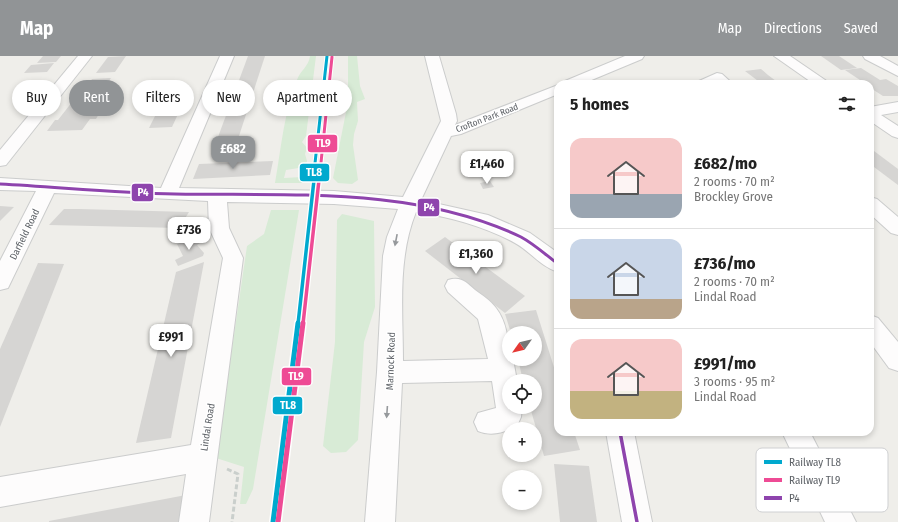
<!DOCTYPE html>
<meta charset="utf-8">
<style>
:root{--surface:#fff;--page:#f2f2f2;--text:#222;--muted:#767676;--line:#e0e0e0;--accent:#919496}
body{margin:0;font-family:"Fira Sans Condensed",sans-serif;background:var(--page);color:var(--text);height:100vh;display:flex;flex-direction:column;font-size:15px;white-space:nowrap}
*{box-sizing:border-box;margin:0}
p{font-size:13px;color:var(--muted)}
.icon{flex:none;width:22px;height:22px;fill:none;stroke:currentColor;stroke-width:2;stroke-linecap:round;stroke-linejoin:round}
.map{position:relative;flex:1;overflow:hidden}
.sheet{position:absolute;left:554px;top:24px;width:320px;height:356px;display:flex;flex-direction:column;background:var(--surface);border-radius:12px;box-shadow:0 2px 6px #0003}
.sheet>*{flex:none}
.top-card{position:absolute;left:12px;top:24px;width:380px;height:36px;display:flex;gap:8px}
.needle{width:26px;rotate:236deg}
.fabs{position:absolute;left:502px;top:270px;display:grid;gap:8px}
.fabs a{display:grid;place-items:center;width:40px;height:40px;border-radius:50%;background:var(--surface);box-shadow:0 2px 6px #0003;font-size:20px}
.price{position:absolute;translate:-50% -34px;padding:0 9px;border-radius:8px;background:#fff;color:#222;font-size:13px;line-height:26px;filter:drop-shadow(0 1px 2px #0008)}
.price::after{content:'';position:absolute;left:50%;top:24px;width:12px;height:9px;margin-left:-6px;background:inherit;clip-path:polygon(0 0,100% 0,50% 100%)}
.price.selected{background:var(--accent);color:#fff}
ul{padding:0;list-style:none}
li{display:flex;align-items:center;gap:12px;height:100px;padding:0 16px}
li+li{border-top:1px solid var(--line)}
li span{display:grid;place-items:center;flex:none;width:112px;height:80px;border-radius:12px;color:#555}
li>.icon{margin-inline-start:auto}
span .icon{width:48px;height:48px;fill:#fffc;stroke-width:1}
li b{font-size:17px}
h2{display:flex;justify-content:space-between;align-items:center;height:48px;padding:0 16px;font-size:17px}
.tag{padding:0 14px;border-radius:18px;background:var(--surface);box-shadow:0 2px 6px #0003;font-size:14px;line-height:36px}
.tag.selected{background:var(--accent);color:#fff}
header{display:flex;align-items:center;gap:24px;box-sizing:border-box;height:56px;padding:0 20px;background:var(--accent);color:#fff}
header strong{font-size:19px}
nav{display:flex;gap:22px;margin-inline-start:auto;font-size:14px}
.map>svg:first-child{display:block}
</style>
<header>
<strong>Map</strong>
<nav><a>Map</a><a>Directions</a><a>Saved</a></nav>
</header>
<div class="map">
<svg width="898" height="466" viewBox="0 0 898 466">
<rect width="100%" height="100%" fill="#efeeea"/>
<g fill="#d8ebd6">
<path d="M310,0H316L306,80L302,86L307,92L305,98L307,105L305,111L286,114L284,122L302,121V127H275C281,93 284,56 297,24C300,15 309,10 310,0Z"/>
<path d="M348,0H357L360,30L365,43L357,46L358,65L354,78L353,89L358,124L352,128L338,127L333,122L348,46Z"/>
<path d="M271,154H299L253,433L246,448H240L244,411L216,402L247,190L264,178Z"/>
<path d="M342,158L374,165L375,251L364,286L358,384L346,396L331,397L323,390L335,286L337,164Z"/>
</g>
<g fill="#d6d5d3">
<path d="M43,0H61L56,6L37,7Z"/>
<path d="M126,0L115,16L96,17L108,1Z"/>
<path d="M248,0H265L239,80L218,81Z"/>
<path d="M821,0H839L857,12L841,14Z"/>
<path d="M54,7L47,16L24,17L31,9Z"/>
<path d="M861,12L880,24L886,23L898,30V40H883L872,33L870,28H866L845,14Z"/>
<path d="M761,13L768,19L780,28H762L745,15Z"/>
<path d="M111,22L100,37L81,38L92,23Z"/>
<path d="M102,40L94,51H103L96,63H90L82,74L47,75L55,64H58L76,41Z"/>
<path d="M185,43L172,71L149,72L163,44Z"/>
<path d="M870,92L898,113V129L870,108Z"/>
<path d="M273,105L270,119L193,123L199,108Z"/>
<path d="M490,125L494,131L483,133L480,127Z"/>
<path d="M0,150L14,151L0,165Z"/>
<path d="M64,153H79L189,156L179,172L49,169Z"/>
<path d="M194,181L195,183L197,182L200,187L197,189L204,197L203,200L178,210L175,204L183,200L177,188Z"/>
<path d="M445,181L525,240L505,257L425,195Z"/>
<path d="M204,206L171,382L136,387L176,216Z"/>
<path d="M38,207L64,208L0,371V293Z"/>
<path d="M536,254L558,324V376H574L580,394L544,400L530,351H535V325H523L518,303H535V277H511L505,258Z"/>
<path d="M554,408L589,410L597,466H560Z"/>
<path d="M186,439L182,466H49V465Z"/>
</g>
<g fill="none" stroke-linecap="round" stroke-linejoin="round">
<g stroke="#cbcccc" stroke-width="2">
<g id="minor">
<path d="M78,0H92L6,109L0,110V94Z"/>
<path d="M220,0H234L179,132L334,135L403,141L441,65L425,0H439L456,58L457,65L455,69L558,29V38L461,78L451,80L421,144L488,159L530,177L558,197V216C541,211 530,195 515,187C484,170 450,161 416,156C397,203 403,255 403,305L488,303L478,263L448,236L445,230L448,224C461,220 466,226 475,234C482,239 491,245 496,252C507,266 509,286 509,303H513L517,325H509V351H522L521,361L517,370C505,376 492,381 478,375L474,366L478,357L496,352L492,325L402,327L395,466H365L377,316L383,200L387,181L398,153L334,148L227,146L229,172L243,202L209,466H179L186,418L0,451V421L191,389L223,202L209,172L208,145L54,137L8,232L0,234V205L36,135L0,134V122L161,132Z"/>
<path d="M625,0H644L642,3L582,28H563L565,25Z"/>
<path d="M774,0H790L831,28H814Z"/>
<path d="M863,0H880L898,10V20L865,3Z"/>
<path d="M717,17L722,18L733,28H697L699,25Z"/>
<path d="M898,46V56L881,59L898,70V82L892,80L870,65V51Z"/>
<path d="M870,141L877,143L898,161V179L891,177L870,158Z"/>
<path d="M870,259L878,262L898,286V315L889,312L870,286Z"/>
<path d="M606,376H634L652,466H622Z"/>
<path d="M782,376H810L856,466H825Z"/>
</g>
</g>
<path stroke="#cacfcc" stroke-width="3" stroke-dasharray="5 2.5" stroke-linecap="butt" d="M227,413L238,418L232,466"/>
<use href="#minor" fill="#fdfcfc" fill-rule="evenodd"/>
<g stroke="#fff" stroke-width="6">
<path id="bus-1-far1" d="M0,128C58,131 117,137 175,138C290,140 415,130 521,181C534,188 546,199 558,208"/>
</g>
<g stroke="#fff" stroke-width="6">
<path id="bus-1" d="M620,376L637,466"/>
</g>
<use href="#bus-1-far1" stroke="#8e44ad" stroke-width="3"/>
<use href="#bus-1" stroke="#8e44ad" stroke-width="3.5"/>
<g stroke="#fff" stroke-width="5">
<path id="rail-1-far2" d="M314,116L327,0"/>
</g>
<g stroke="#fff" stroke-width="6">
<path id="rail-1-far1" d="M298,268L315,115"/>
</g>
<g stroke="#fff" stroke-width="8">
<path id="rail-1" d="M273,466L298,267"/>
</g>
<g stroke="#fff" stroke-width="5">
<path id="rail-2-far2" d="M320,116L332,1"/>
</g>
<g stroke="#fff" stroke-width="6">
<path id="rail-2-far1" d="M303,268L320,115"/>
</g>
<g stroke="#fff" stroke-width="8">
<path id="rail-2" d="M278,466L303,267"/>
</g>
<use href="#rail-1-far2" stroke="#00a9ce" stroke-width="3"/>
<use href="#rail-1-far1" stroke="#00a9ce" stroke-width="3.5"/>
<use href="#rail-1" stroke="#00a9ce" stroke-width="5"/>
<use href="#rail-2-far2" stroke="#ee4b95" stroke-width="3"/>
<use href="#rail-2-far1" stroke="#ee4b95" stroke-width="3.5"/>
<use href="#rail-2" stroke="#ee4b95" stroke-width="5"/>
</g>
<defs><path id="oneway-solid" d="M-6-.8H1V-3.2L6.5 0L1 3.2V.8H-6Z"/></defs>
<g fill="#96999c">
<use href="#oneway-solid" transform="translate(396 184) rotate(101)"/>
<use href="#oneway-solid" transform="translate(387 356) rotate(94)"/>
</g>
<g text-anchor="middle" stroke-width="3" stroke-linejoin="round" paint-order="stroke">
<g font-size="9" fill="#5f6368" stroke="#fff">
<text transform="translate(487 62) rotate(-21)" y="3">Crofton Park Road</text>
</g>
<g font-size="10" fill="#5f6368" stroke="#fff">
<text transform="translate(24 178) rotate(-64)" y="4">Darfield Road</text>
<text transform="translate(390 305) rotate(-88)" y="4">Marnock Road</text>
<text transform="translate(207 371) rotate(-81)" y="4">Lindal Road</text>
</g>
</g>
<rect x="756" y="392" width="132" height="64" rx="6" fill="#fff" stroke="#cfd0d2" stroke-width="1"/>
<rect x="764" y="404" width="18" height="4" fill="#00a9ce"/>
<rect x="764" y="422" width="18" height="4" fill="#ee4b95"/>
<rect x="764" y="440" width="18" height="4" fill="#8e44ad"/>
<g font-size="11" fill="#5f6368">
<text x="789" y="410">Railway TL8</text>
<text x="789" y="428">Railway TL9</text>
<text x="789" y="446">P4</text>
</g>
<g stroke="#fff" stroke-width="1.5">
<rect x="307" y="78" width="31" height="19" rx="4" fill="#ee4b95"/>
<rect x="299" y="107" width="31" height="19" rx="4" fill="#00a9ce"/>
<rect x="131" y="127" width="23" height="19" rx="4" fill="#8e44ad"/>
<rect x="417" y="142" width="23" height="19" rx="4" fill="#8e44ad"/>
<rect x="281" y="311" width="31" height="19" rx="4" fill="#ee4b95"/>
<rect x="272" y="340" width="31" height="19" rx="4" fill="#00a9ce"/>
</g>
<g font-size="11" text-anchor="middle" font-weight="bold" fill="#fff">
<text x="323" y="91">TL9</text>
<text x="314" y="120">TL8</text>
<text x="143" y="140">P4</text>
<text x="429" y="155">P4</text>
<text x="296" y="324">TL9</text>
<text x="288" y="353">TL8</text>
</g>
</svg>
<div class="fabs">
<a><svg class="needle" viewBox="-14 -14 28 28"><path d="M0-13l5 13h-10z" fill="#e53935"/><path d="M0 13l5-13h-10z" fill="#767676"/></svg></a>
<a><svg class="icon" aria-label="locate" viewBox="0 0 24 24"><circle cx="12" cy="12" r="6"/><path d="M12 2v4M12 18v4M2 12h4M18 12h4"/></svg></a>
<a>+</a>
<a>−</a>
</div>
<b class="price selected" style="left:233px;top:114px">£682</b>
<b class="price" style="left:487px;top:129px">£1,460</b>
<b class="price" style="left:189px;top:195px">£736</b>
<b class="price" style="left:476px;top:219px">£1,360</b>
<b class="price" style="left:171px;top:302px">£991</b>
<div class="top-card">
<a class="tag">Buy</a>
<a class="tag selected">Rent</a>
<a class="tag">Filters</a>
<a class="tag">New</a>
<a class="tag">Apartment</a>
</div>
<section class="sheet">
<h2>5 homes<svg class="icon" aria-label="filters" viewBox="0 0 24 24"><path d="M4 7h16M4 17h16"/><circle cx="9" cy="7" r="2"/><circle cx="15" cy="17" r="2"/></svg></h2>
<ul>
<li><span style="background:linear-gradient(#f6c9c9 70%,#9aa5b1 0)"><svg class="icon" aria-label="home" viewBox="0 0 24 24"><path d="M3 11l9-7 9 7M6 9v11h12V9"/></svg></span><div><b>£682/mo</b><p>2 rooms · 70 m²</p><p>Brockley Grove</p></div></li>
<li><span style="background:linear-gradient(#c9d6e8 75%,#b9a48a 0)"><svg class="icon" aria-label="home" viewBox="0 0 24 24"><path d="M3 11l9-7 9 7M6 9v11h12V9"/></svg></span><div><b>£736/mo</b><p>2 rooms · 70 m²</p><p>Lindal Road</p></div></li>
<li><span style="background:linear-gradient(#f6c9c9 65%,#c2b280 0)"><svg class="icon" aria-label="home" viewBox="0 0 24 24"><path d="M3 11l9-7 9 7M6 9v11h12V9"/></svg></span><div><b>£991/mo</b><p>3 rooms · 95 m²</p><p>Lindal Road</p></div></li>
</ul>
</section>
</div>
